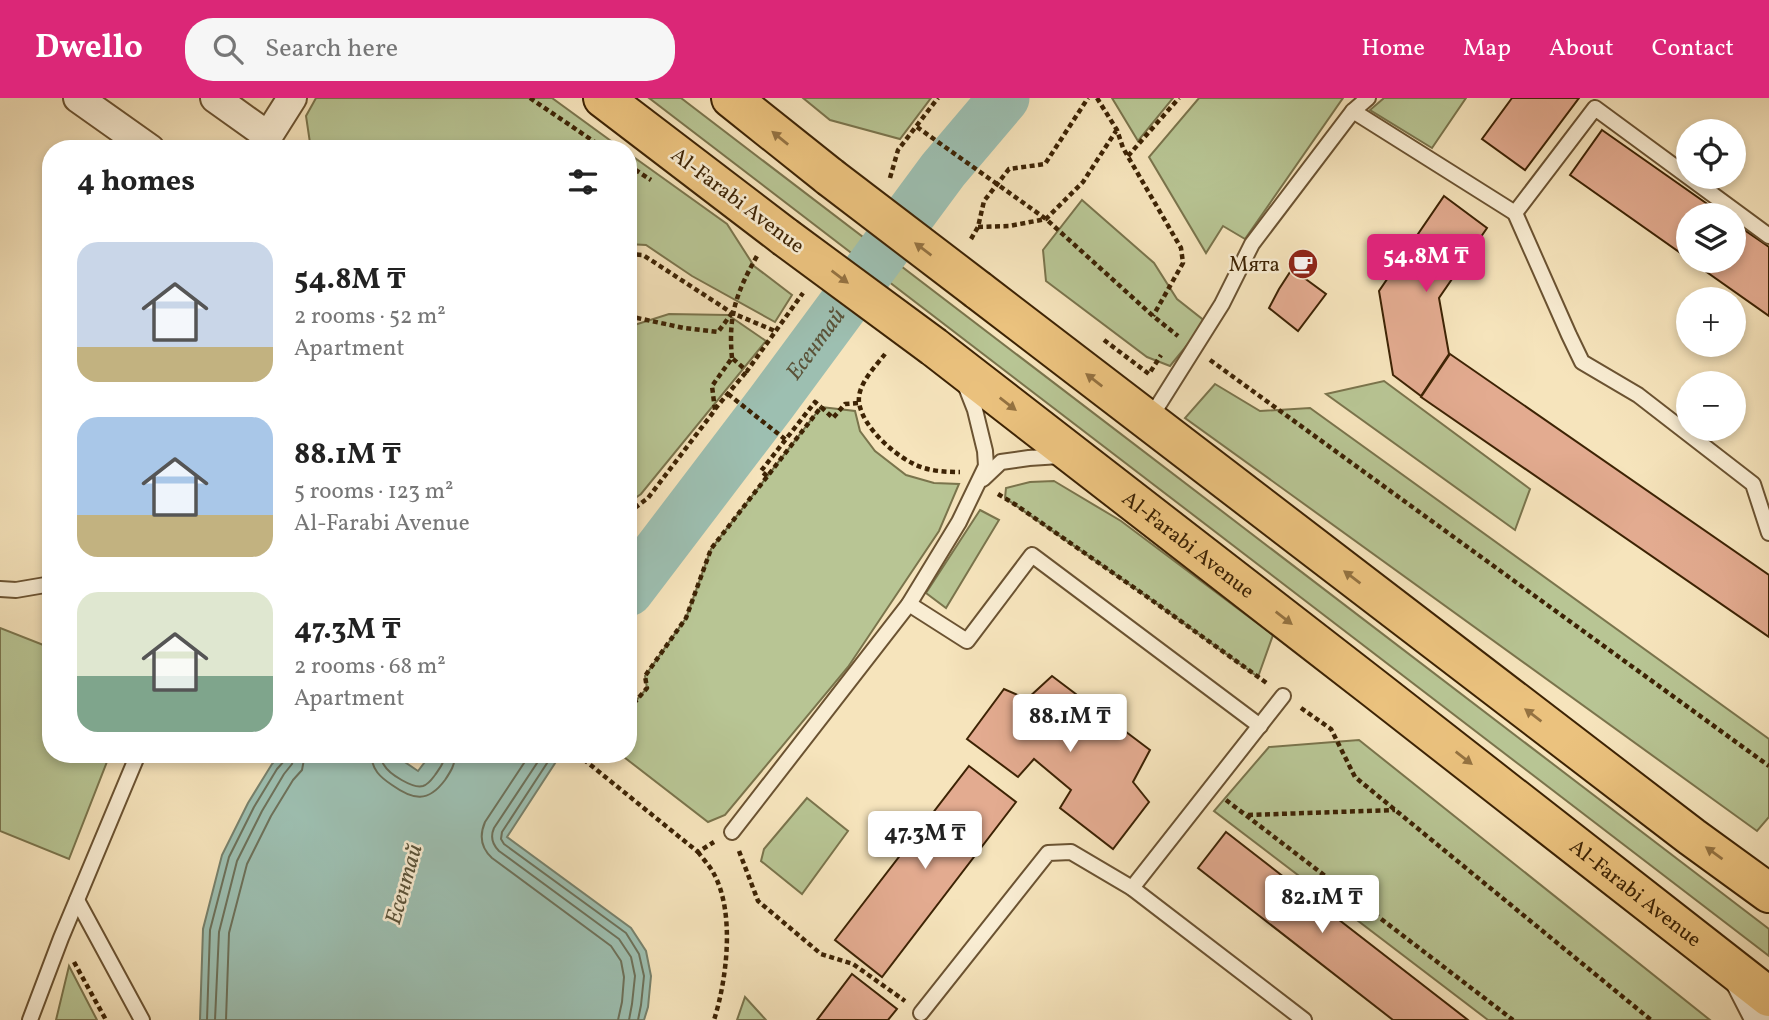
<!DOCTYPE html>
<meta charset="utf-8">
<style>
:root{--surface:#fff;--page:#f6f6f6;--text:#222;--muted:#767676;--accent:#db2777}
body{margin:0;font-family:Vollkorn,serif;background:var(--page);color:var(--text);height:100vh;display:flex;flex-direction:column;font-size:26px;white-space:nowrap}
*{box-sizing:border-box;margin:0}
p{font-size:23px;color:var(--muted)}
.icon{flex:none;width:38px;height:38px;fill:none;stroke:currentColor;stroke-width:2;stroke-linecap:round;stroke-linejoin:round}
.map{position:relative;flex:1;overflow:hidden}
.details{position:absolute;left:42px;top:42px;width:595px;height:623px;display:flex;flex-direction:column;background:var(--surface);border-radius:28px;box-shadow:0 4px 10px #0003}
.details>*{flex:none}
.buttons{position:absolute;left:1676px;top:21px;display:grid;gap:14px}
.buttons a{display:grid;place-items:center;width:70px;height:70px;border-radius:50%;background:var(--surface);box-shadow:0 4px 10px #0003;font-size:35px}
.price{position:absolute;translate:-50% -60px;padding:0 16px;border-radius:7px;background:#fff;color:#222;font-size:23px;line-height:46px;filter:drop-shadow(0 2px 4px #0008)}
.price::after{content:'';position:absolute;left:50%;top:42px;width:21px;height:16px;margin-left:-10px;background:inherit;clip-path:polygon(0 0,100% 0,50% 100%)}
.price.selected{background:var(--accent);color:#fff}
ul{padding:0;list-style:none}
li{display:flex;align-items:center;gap:21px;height:175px;padding:0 35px}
li span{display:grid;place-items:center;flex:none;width:196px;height:140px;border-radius:21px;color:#555}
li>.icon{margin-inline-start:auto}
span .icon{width:84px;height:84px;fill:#fffc;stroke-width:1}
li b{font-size:30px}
h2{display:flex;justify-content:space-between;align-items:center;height:84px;padding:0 35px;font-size:30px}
header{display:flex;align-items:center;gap:42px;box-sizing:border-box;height:98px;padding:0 35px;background:var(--accent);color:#fff}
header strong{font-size:33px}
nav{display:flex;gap:38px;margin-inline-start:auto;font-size:24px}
.search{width:490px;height:63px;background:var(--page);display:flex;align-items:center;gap:18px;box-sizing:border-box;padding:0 24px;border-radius:28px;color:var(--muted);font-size:26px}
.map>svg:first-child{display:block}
</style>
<header>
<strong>Dwello</strong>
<div class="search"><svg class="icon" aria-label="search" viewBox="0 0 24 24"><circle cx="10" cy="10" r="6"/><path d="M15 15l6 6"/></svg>Search here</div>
<nav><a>Home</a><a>Map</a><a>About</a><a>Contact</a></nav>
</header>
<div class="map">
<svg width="1769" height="922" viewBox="0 0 1769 922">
<rect width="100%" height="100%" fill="#f6e4bc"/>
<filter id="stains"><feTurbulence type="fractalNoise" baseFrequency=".00286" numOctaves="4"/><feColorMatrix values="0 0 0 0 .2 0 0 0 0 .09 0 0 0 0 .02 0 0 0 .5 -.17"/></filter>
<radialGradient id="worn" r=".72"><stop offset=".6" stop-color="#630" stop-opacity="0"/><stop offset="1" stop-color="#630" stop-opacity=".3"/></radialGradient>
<g fill="#b8c594" stroke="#7a744c" stroke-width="2">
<path d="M316,0H552L622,51H318L310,45L306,18Z"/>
<path d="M649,0H681L1769,831V858Z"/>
<path d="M803,0H931L900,41L830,22Z"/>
<path d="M1112,0H1173L1138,43Z"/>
<path d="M1199,0H1343L1245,141L1223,128L1206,155L1149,59Z"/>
<path d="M1384,0H1466L1432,50L1370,12Z"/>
<path d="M628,55L727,126L754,168L792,197L775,224L692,178L646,147L628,146Z"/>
<path d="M1082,102L1154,165L1177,201L1206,224L1170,268L1147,259L1046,183L1043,152Z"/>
<path d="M669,216L728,217L766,243L641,396L628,405V229Z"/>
<path d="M1384,283L1530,391L1515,432L1326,296Z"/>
<path d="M1215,286L1260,313L1310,310L1769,641V719L1757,733L1185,320Z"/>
<path d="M821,309L855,313L860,333L875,353L906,377L934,385L959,386L939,433L848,569L725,717L708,724L620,656H628V612L647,590L645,578L686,520L711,451Z"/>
<path d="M1054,383L1121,423L1273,537L1258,579L1146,498L1005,400L1006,390L1030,384Z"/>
<path d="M980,412L999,422L946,510L926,495Z"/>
<path d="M0,530L51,550V656H110L69,761L0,733Z"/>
<path d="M1359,642L1710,922H1488L1214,713L1269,649Z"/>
<path d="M807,700L848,733L802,796L761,763L764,751Z"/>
<path d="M69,868L97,922H56Z"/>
<path d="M745,899L766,922H737Z"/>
</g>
<path fill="#9dbfb1" stroke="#77816c" stroke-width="2" d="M281,656H393L418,673L431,656H561L507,739L631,830L646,853L651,878L648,909L644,922H200L203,831L222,757L248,705L272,666Z"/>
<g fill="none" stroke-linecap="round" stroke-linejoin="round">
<g stroke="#6d715a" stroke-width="2">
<path d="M371,656C372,672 380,679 392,687C413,702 428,705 445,682C451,673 455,667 455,656"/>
<path d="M382,656C382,661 381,663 384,667C389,676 413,691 423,688C429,686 432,681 435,677C440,670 444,665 445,656"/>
<path d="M530,656L485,724C479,738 481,750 492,760L611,848L621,863L624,879L622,904L618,922"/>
<path d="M543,656L494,730C490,739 492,746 499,753L619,841L631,859L635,878L632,906L629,922"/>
<path d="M553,656L502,734L501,741L504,746L626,835L639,856L644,878L641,907L638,922"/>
<path d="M207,922L210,832L229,759L254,709L277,671L285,662L286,656"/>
<path d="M215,922L219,834L237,763L262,713L284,676L292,666L295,656"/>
<path d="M226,922L229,835L247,766L271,718L293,682L302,672L305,656"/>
</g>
<path stroke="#9dbfb1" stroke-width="51" id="s1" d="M628,493L771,305L943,72L1004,0"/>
</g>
<g fill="#e3ab90" stroke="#3d2304" stroke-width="2">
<path d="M1512,0H1579L1525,72L1482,41Z"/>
<path d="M1602,32L1723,117H1689V161L1570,77Z"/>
<path d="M1444,98L1487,130L1439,200L1449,256L1421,298L1393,277L1379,193Z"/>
<path d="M1734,125L1769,149V218L1691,163H1734Z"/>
<path d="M1292,171L1326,196L1298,233L1269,210L1279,191Z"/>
<path d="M1450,256L1769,477V539L1421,299Z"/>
<path d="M1052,578L1150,652L1133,684L1149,704L1113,751L1060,710L1071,692L1034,661L1018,679L967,641L1004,591L1027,601Z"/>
<path d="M969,668L1016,704L882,879L835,842Z"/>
<path d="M1226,734L1468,922H1393L1198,770Z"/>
<path d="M852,876L897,911L888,922H817Z"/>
</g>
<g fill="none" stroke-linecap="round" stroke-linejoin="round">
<g stroke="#6b5332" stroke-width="18">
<g id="service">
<path d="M1353,13L1515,115L1569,237L1582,264L1638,297L1753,386L1769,435"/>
<path d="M1515,115L1595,10L1769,138"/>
<path d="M1149,322L1222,206L1252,146L1353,13L1368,0"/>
<path d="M983,381L1001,364L1029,360L1060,358"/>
<path d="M0,491L16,492L51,486"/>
<path d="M909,506L967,543L1032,457L1260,628"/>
<path d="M732,734L909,506L959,424L986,368L985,353L975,312L964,284"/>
<path d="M1132,790L1283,598"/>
<path d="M77,802L142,922"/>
<path d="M921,915L1048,755L1071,754L1132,790L1304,922"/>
<path d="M30,922L61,840L138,656"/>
</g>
</g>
<g stroke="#6b5332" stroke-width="32">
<g id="minor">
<path d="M78,0L150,51"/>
<path d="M215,0L268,38"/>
<path d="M264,51L268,38L292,0"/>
<path d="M1740,883L1760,922"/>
</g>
</g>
<g stroke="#3d2304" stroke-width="42">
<g id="primary">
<path d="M603,0L785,139"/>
<path d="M731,0L830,79"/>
<path d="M978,192L1692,739L1769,795"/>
<path id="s2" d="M934,249L1375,591L1769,899"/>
</g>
</g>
<g stroke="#3d2304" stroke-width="4.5" stroke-dasharray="5 3.5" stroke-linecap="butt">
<path d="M530,0L605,51"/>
<path d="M1097,0L1117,32L1123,50L1181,150L1183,165L1153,218"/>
<path d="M917,29L1046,121L1153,218L1178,238"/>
<path d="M1128,58L1179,0"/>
<path d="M628,67L651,82"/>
<path d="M890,80L898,52L938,0"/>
<path d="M978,129L1009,128L1046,121L1083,84L1116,33"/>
<path d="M971,141L978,129L984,103L1009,71L1045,66L1088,0"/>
<path d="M628,156L643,157L732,215L775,233"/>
<path d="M628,218L684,230L718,234L732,215"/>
<path d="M1104,242L1149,276L1161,257"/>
<path d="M885,256C875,269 857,287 859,304C862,328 892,355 912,365C926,373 944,374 960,374"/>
<path d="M732,260C728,218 736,195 757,158"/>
<path d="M1210,262L1769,668"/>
<path d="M728,296L786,342"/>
<path d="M715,311L747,273"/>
<path d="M767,378L761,373L815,304L821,309"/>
<path d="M998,396L1016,407L1146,498L1268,586"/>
<path d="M628,415L648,400L715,312L712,288L732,260L747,273L803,195"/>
<path d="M1301,610L1331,631L1355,679L1651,922"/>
<path d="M628,612L647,590L645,578L686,520L711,451L821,309L833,320L845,306L859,305"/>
<path d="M577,656L698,754L714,744"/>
<path d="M1226,702L1513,922"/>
<path d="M1248,717L1395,712"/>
<path d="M739,753L758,803L821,856L853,866L905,903"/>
<path d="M698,754C703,761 710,768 714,776C735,815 727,881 714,922"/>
<path d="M74,864L106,922"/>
</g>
<use href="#service" stroke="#f9edd3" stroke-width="14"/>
<use href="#minor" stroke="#f9edd3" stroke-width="28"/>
<use href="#primary" stroke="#ebc27e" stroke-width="38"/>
<g stroke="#3d2304" stroke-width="42" stroke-linecap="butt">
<g id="primary-bridge">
<path d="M830,79L978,192"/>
<path d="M785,139L934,249"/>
</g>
</g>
<use href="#primary-bridge" stroke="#ebc27e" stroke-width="38"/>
</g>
<defs><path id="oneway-solid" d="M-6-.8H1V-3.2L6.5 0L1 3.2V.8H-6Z" transform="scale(1.75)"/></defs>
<g fill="#947241">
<use href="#oneway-solid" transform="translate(780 40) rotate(-141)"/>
<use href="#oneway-solid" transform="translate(923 151) rotate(-143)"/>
<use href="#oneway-solid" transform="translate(840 179) rotate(37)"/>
<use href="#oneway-solid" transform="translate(1094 282) rotate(-142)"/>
<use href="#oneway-solid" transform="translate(1008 306) rotate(38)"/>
<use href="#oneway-solid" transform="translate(1352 479) rotate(-143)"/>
<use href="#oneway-solid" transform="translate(1284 520) rotate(38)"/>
<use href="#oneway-solid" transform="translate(1533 617) rotate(-143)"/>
<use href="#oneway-solid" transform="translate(1464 660) rotate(38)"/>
<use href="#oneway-solid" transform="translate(1714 755) rotate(-144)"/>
</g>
<defs>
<g id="cafe-disc" transform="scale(1.575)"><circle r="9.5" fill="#8f2418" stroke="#f9edd3"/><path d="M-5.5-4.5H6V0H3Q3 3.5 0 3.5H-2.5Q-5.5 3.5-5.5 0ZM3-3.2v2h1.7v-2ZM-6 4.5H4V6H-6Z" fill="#fff"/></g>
</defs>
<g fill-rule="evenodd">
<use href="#cafe-disc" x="1303" y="166"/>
</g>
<g text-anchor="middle" stroke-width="5" stroke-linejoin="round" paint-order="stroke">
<g font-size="21" fill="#3d2304" stroke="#f9edd3">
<text transform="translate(738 102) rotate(37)" y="7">Al-Farabi Avenue</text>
<text dy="7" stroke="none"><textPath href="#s2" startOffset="322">Al-Farabi Avenue</textPath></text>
<text dy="7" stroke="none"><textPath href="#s2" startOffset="889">Al-Farabi Avenue</textPath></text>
</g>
<g font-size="21" fill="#3d2304" stroke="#f9edd3" text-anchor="end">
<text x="1280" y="173">Мята</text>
</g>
<g font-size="23" font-style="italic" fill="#5a5238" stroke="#f9edd3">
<text dy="8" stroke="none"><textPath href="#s1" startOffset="310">Есентай</textPath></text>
<text transform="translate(403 786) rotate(-74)" y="8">Есентай</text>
</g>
</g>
<rect width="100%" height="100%" filter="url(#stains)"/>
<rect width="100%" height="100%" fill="url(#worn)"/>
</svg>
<div class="buttons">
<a><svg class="icon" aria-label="locate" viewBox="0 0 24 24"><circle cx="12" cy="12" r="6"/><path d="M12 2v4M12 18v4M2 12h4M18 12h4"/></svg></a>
<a><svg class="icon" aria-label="layers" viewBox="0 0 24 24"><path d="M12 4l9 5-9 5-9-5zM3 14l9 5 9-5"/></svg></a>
<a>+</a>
<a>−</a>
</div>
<b class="price selected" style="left:1426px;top:196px">54.8M ₸</b>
<b class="price" style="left:1070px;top:656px">88.1M ₸</b>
<b class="price" style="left:925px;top:773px">47.3M ₸</b>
<b class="price" style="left:1322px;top:837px">82.1M ₸</b>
<section class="details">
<h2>4 homes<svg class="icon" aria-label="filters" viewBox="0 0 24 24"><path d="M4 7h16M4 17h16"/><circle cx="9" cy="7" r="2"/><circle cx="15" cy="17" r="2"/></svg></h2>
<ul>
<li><span style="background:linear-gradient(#c9d6e8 75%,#c2b280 0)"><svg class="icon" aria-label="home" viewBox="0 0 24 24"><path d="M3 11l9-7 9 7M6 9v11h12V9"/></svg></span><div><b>54.8M ₸</b><p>2 rooms · 52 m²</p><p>Apartment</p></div></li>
<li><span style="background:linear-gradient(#a9c7e8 70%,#c2b280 0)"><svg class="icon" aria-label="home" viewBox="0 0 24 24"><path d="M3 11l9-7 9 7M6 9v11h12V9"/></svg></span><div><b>88.1M ₸</b><p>5 rooms · 123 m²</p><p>Al-Farabi Avenue</p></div></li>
<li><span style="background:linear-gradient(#dfe7d0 60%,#7fa58c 0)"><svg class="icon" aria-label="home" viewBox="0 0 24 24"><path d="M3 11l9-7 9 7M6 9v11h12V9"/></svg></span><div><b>47.3M ₸</b><p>2 rooms · 68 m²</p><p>Apartment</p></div></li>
</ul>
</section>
</div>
